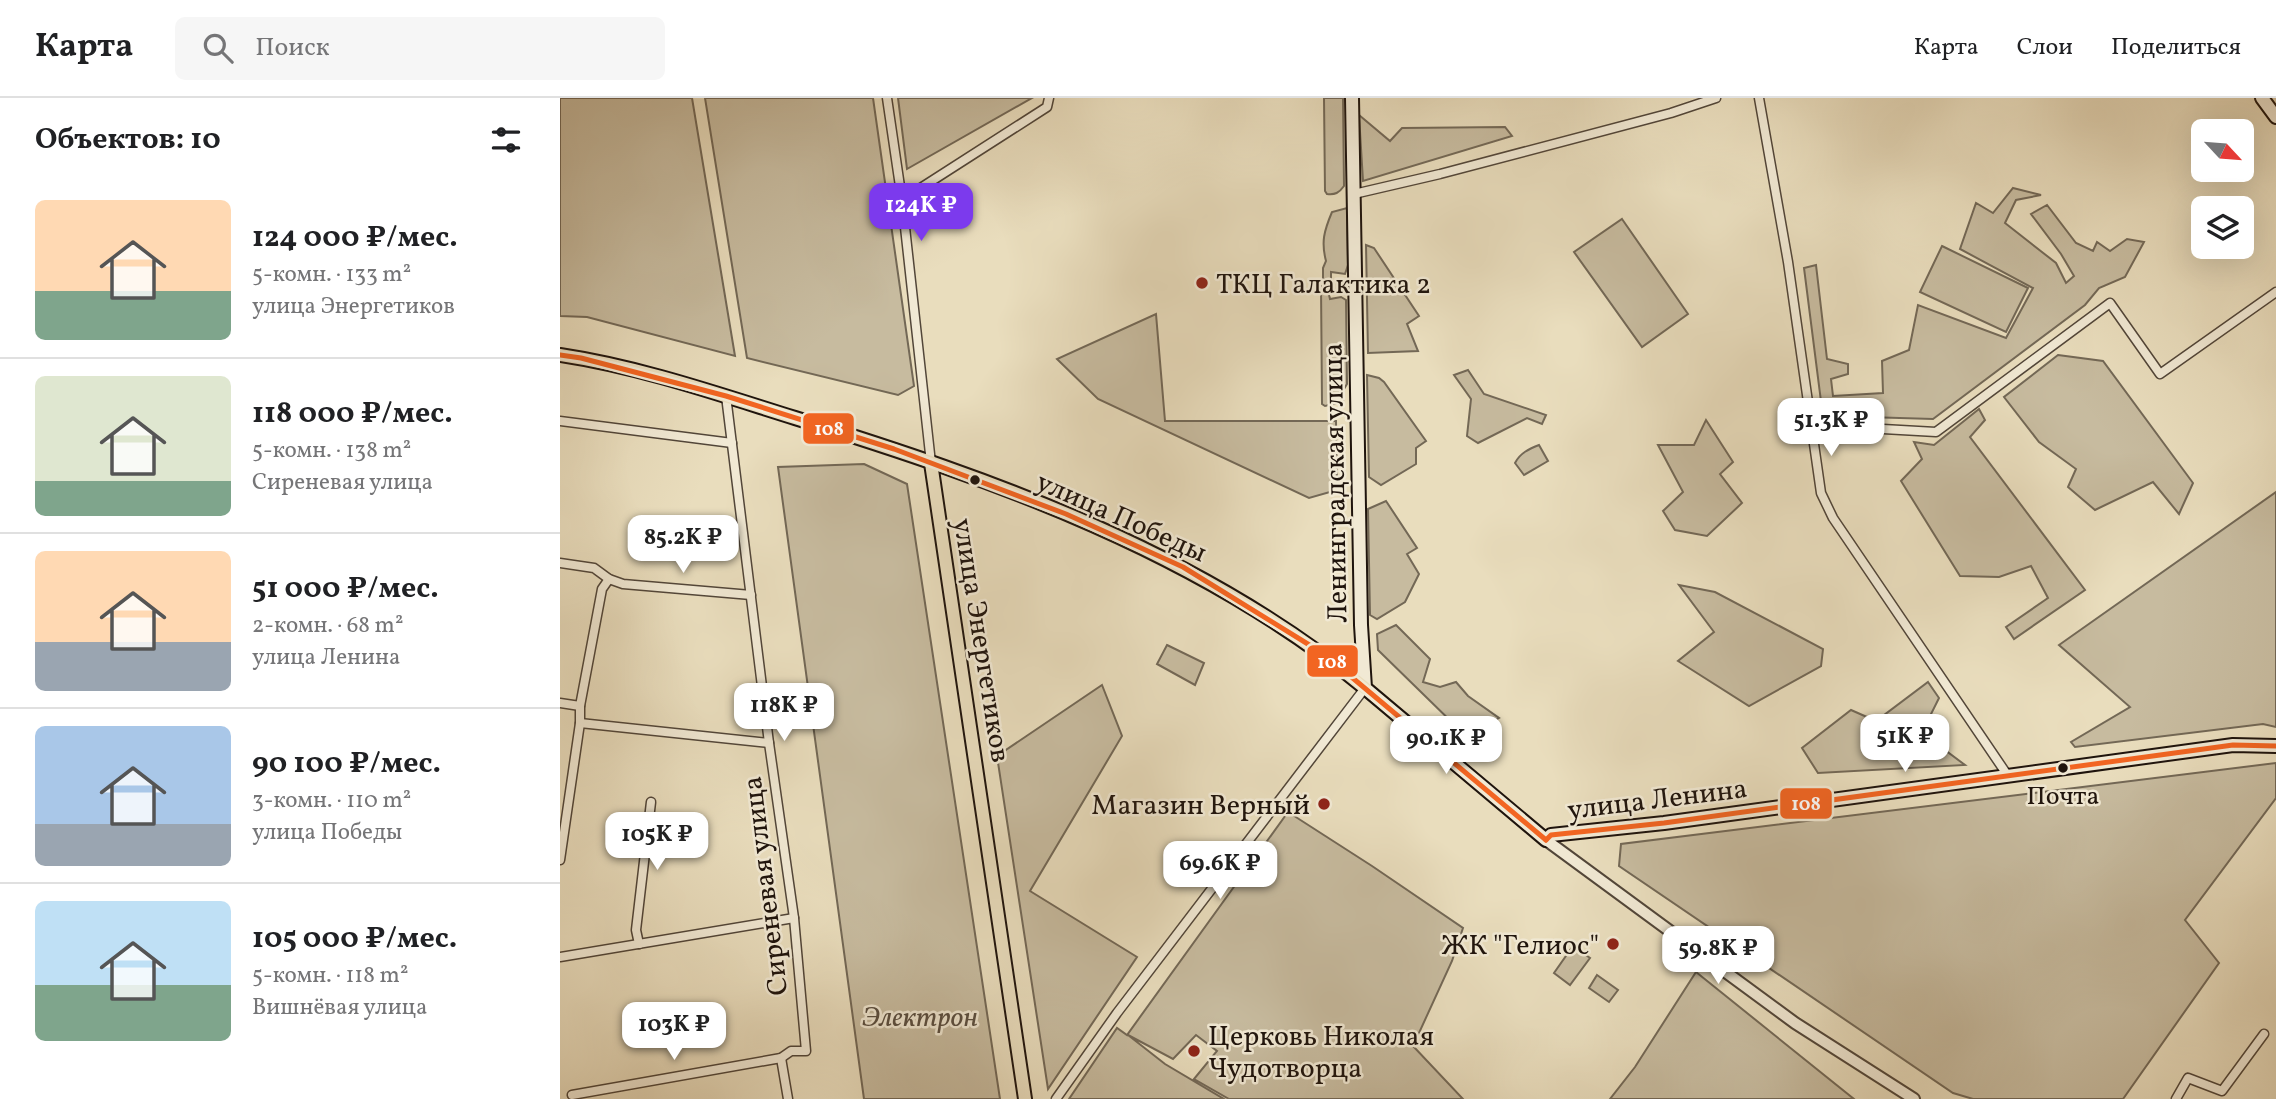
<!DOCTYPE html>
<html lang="ru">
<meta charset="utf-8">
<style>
:root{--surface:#fff;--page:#f6f6f6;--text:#202124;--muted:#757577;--line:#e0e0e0;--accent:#7c3aed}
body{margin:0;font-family:Vollkorn,serif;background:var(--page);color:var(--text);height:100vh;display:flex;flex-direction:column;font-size:26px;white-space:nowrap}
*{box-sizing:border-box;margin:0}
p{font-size:23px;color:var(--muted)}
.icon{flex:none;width:38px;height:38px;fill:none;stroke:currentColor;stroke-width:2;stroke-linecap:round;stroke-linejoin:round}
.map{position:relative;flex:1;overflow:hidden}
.drawer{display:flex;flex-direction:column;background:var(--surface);width:560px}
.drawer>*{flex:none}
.needle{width:46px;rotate:116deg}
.tools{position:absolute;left:1631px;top:21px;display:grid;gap:14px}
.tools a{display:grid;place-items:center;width:63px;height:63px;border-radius:10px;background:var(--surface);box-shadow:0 7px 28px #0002;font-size:35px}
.price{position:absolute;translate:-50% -60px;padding:0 16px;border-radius:14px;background:#fff;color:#222;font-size:23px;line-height:46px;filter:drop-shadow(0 2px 4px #0008)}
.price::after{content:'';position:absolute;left:50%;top:42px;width:21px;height:16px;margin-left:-10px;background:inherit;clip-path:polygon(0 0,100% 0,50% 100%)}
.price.current{background:var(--accent);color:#fff}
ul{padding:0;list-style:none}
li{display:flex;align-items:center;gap:21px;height:175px;padding:0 35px}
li+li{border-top:2px solid var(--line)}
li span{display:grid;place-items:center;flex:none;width:196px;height:140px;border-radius:10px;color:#555}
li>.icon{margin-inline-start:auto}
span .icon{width:84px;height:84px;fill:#fffc;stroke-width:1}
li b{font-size:30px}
h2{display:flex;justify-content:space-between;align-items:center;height:84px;padding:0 35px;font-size:30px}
header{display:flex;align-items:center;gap:42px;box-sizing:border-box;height:98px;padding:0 35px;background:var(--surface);border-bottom:2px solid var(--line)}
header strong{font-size:33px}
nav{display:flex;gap:38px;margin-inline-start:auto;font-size:24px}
.search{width:490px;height:63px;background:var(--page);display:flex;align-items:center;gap:18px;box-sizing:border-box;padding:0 24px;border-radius:10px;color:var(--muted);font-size:26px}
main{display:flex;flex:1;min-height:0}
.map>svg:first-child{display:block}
</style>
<header>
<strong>Карта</strong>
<div class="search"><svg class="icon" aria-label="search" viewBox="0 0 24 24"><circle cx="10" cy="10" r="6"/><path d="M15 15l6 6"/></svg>Поиск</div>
<nav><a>Карта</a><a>Слои</a><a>Поделиться</a></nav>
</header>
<main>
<section class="drawer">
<h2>Объектов: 10<svg class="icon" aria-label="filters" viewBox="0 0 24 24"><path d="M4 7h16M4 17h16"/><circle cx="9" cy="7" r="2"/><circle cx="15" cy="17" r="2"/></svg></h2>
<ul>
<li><span style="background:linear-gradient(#ffd9b3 65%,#7fa58c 0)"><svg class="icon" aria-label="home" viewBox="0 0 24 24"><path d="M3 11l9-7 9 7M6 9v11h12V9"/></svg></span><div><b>124 000 ₽/мес.</b><p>5-комн. · 133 m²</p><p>улица Энергетиков</p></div></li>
<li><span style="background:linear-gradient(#dfe7d0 75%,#7fa58c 0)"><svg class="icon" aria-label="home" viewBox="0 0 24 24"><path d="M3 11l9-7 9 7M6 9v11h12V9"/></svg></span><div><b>118 000 ₽/мес.</b><p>5-комн. · 138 m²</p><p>Сиреневая улица</p></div></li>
<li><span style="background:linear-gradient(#ffd9b3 65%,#9aa5b1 0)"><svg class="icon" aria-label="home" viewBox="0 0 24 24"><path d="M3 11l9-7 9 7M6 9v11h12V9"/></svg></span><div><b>51 000 ₽/мес.</b><p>2-комн. · 68 m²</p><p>улица Ленина</p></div></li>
<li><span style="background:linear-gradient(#a9c7e8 70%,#9aa5b1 0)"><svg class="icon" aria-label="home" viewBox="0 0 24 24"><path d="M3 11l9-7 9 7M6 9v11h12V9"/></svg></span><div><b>90 100 ₽/мес.</b><p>3-комн. · 110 m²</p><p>улица Победы</p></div></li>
<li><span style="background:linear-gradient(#bfe0f5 60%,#7fa58c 0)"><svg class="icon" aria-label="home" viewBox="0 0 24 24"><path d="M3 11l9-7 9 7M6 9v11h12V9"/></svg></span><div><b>105 000 ₽/мес.</b><p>5-комн. · 118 m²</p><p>Вишнёвая улица</p></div></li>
</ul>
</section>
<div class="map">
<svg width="1716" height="1001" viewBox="0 0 1716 1001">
<rect width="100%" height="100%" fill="#e9ddbd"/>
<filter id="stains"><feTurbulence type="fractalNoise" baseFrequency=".00286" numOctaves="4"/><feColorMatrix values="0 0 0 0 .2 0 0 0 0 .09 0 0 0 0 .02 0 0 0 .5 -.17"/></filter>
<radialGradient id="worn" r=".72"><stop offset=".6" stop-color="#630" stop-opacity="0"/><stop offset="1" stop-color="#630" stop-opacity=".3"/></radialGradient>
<g fill="#c7bb9f" stroke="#736856" stroke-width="2">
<path d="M0,0H132L175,258L27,219L0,218Z"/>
<path d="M145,0H313L354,288L338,297L187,260Z"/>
<path d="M338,0H472L347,71Z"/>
<path d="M764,0H783L784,88C779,95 775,97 767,96L765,93Z"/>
<path d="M799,17L830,43L842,30L945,29L952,38L803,83Z"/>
<path d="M1453,90L1481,97L1456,102L1445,125L1496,165L1506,185L1514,178L1501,156L1471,116L1487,107L1516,145L1533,153L1537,144L1550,153L1567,141L1584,144L1565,179L1539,190L1525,207L1373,321L1306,319L1261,322L1263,319L1244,170L1256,167L1267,261L1288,266V276L1271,281L1273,298L1323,295L1322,263L1349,252L1358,207L1446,240L1473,190L1400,151L1416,105L1433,115Z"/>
<path d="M787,110L788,167L785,176L771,174V181H763V170L766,163C761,144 764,133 772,114Z"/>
<path d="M1062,121L1128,216L1082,249L1014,154Z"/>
<path d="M806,147L814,150L859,218L847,226L858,253L808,255Z"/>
<path d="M1382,148L1468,190L1446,234L1360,194Z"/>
<path d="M761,188H767L770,201L781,199L786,202L787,286L784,291L783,304L765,308L762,306Z"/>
<path d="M596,216L605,323H776L777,392L749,400L538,301L497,261Z"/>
<path d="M1498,257L1543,263L1633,385L1619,416L1593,384L1535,412L1508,389L1516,371L1479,344L1444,299Z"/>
<path d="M908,272L924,296L986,317L982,326L967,320L918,345L907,338L911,301L894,277Z"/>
<path d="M807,277L819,280L824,284L866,343L856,350V366L821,387L809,379Z"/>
<path d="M1419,311L1425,322L1410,339L1525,492L1454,541L1446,529L1488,500L1471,468L1439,479L1400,478L1341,383L1362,361L1354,344L1374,347Z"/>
<path d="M1146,322L1173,364L1160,376L1182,405L1147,438L1115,432L1103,413L1123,394L1098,347H1134Z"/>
<path d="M979,347L988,363L964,377L955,365C960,355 969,351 979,347Z"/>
<path d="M304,366L347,386L440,1001H304L218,369Z"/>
<path d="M1716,394V629L1703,626L1515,649L1511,644L1570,609L1499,547Z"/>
<path d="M826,403L857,450L847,456L859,476L845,504L817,521L810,517L808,411Z"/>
<path d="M1119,487L1155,494L1263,551L1261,568L1189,608L1118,563L1154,534Z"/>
<path d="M836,527L870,561L863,584L880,589L896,584L908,598L939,620L906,638L818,552L817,536Z"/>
<path d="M607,547L644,565L635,587L597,566Z"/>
<path d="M1368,584L1379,600L1370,618L1365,637L1405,667L1258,675L1242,650L1291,612L1316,623Z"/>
<path d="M542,587L562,638L470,793L577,859L488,991L437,658Z"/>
<path d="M1716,665V700L1625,822L1659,865L1563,1001H1413L1393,995L1059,768L1061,746Z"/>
<path d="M728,714L812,768L903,830L892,863L853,948L903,1001H669L634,981L657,953L636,937L613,961L568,937L605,966L664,1001H509L557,930L567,937Z"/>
<path d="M1013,848L1030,860L1010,887L994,875Z"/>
<path d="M1136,874L1294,1001H1050L1075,969Z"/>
<path d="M1037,877L1058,892L1049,904L1029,890Z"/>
</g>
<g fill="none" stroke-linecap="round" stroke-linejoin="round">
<g stroke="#524639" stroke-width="11">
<g id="minor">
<path d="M327,0L342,102"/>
<path d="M1199,0L1228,164L1261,395L1273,420L1448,678"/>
<path d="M794,96L880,76L1111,15L1156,0"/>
<path d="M0,323L172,345"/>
<path d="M1252,327L1376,334L1550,205L1600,276L1716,194"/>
<path d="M371,365L342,102L487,9L489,0"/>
<path d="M0,465L34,470L49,481L63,486L191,497"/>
<path d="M0,605L20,608"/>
<path d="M20,625L209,645"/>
<path d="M0,762L20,625V608L42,491L49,481"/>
<path d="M79,846L76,832L91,704"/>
<path d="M0,859L234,820"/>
<path d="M221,960L228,1001"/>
<path d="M12,997L221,960L231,953H246L234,820L209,645L166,298"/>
<path d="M496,1001L557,915L805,590"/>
<path d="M1616,1001L1628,980L1662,993L1704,936"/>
</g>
</g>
<g stroke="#524639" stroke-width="14">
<path id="tertiary" d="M986,742L1235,925L1354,1001"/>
</g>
<g stroke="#1f140d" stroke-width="16">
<g id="secondary">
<path d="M792,0L801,527L805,590L986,742L991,737L1104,725L1673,647L1716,648"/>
<path d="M1702,0L1716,19"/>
</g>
</g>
<g stroke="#1f140d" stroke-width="16">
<g id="primary">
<path d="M0,257C80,269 158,296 235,320C436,382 641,455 805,590"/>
<path d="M371,365L465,1001"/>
</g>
</g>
<use href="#minor" stroke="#f1e9d4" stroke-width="8"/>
<use href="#tertiary" stroke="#f1e9d4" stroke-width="10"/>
<use href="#secondary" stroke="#f1e9d4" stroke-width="12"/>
<use href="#primary" stroke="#e9ddbd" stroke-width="12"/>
<g stroke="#f1e9d4" stroke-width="10">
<g id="bus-1">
<path d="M0,257L21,260L166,298L334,351L506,416L623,469L764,556L986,742"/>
<path d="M986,742L991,737L1104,725L1673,647L1716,648"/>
</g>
</g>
<use href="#bus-1" stroke="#f26522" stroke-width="5"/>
</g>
<g fill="#8f2418" stroke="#f1e9d4" stroke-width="2.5">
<circle cx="642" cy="185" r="7"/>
<circle cx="764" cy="706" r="7"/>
<circle cx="1053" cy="846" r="7"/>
<circle cx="634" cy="953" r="7"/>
</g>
<g fill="#1f140d" stroke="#f1e9d4" stroke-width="2.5">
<circle cx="415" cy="382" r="6"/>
<circle cx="1503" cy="670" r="6"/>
</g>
<g text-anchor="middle" stroke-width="5" stroke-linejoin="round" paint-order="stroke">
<g font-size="26" fill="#1f140d" stroke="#f1e9d4">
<text x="1503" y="706">Почта</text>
</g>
<g font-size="28" fill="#1f140d" stroke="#f1e9d4" text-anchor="start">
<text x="656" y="195">ТКЦ Галактика 2</text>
<text x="750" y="716" text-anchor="end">Магазин Верный</text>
<text x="1039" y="856" text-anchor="end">ЖК "Гелиос"</text>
<text x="648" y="947">Церковь Николая<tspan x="648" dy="32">Чудотворца</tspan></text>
</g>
<g font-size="28" fill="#1f140d" stroke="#f1e9d4">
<text transform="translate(774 385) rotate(-91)" y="10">Ленинградская улица</text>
<text transform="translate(562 418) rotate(24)" y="10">улица Победы</text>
<text transform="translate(423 542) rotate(81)" y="10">улица Энергетиков</text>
<text transform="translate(1097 700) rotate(-7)" y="10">улица Ленина</text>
<text transform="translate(204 788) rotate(-97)" y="10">Сиреневая улица</text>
</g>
<g font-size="28" font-style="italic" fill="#5a4e40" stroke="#f1e9d4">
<text x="360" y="928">Электрон</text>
</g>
</g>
<g stroke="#f1e9d4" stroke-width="2.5">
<rect x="242" y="314" width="53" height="33" rx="7" fill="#f26522"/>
<rect x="746" y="546" width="53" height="34" rx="7" fill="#f26522"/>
<rect x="1219" y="689" width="54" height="33" rx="7" fill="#f26522"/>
</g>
<g font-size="19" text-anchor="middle" font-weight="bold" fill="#fff">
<text x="269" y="337">108</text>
<text x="772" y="570">108</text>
<text x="1246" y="712">108</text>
</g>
<rect width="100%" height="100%" filter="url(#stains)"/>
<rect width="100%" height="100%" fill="url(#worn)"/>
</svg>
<div class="tools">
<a><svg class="needle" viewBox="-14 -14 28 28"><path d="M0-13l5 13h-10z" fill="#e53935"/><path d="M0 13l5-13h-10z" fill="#757577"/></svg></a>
<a><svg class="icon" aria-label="layers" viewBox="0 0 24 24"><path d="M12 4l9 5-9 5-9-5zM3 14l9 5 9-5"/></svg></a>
</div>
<b class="price current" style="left:361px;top:145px">124K ₽</b>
<b class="price" style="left:1271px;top:360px">51.3K ₽</b>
<b class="price" style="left:123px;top:477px">85.2K ₽</b>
<b class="price" style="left:224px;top:645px">118K ₽</b>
<b class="price" style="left:1345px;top:676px">51K ₽</b>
<b class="price" style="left:886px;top:678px">90.1K ₽</b>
<b class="price" style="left:97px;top:774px">105K ₽</b>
<b class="price" style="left:660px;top:803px">69.6K ₽</b>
<b class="price" style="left:1158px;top:888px">59.8K ₽</b>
<b class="price" style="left:114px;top:964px">103K ₽</b>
</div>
</main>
